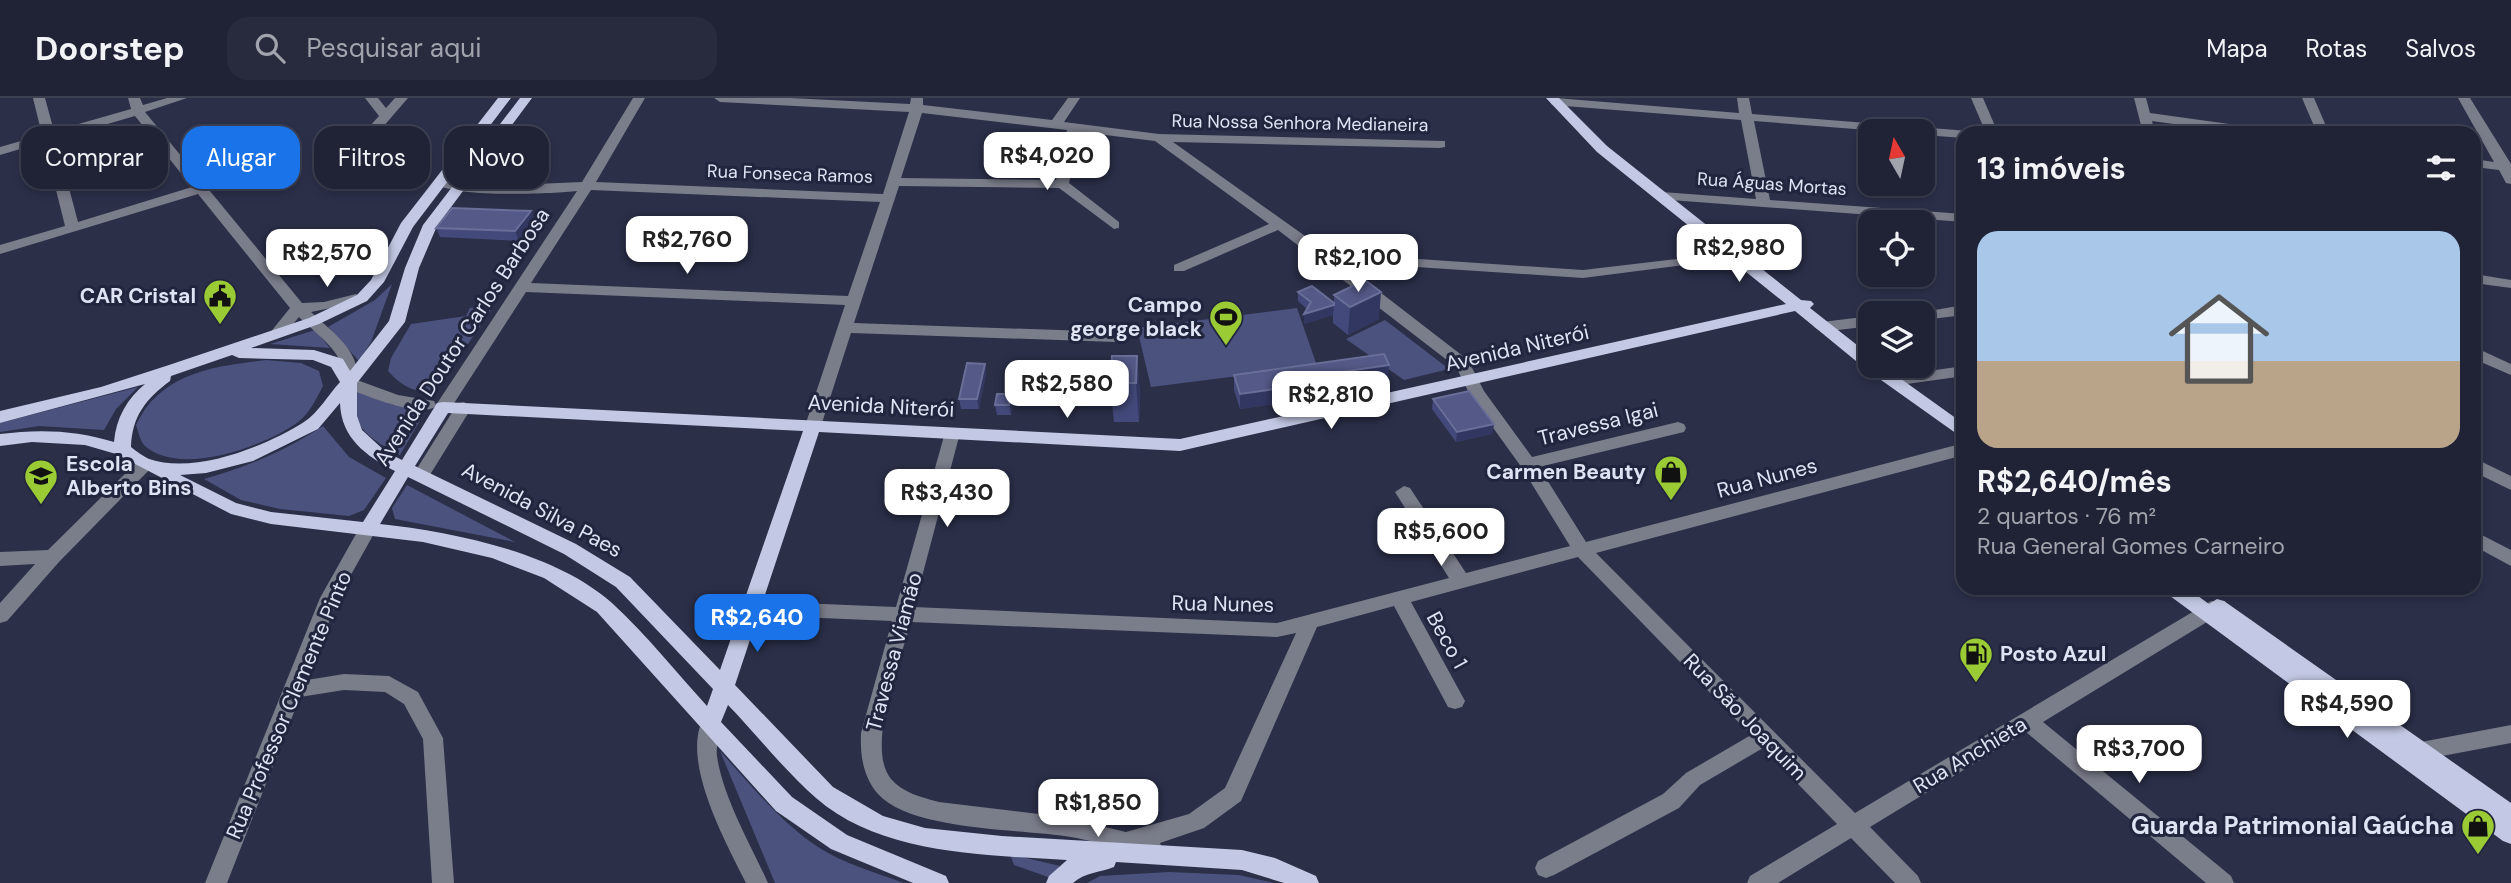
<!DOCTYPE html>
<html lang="pt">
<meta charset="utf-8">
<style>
:root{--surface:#202336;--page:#282b3e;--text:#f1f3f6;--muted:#a2a4ad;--line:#3d4051;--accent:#1a73e8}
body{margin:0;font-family:"DM Sans",sans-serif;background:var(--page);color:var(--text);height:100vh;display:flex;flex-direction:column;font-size:26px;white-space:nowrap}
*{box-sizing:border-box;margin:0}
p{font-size:23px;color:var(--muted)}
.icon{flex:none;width:38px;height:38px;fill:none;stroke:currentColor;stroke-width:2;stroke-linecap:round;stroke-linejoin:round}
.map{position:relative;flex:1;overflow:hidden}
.sheet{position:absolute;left:1956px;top:28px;width:525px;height:469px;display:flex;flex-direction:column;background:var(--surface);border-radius:21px;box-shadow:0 4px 10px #0003,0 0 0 2px var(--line)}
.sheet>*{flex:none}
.top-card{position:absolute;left:21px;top:28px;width:665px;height:63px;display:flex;gap:14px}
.needle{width:46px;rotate:351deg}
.controls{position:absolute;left:1858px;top:21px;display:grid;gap:14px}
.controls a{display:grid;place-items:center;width:77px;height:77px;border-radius:14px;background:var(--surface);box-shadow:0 4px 10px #0003,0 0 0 2px var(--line);font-size:35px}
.price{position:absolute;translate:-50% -60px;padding:0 16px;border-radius:14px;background:#fff;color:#222;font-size:23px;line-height:46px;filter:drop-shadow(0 2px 4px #0008)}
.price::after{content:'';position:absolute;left:50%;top:42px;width:21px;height:16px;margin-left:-10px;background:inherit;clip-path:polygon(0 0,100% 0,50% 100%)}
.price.selected{background:var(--accent);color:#fff}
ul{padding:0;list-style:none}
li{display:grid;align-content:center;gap:14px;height:371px;padding:0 21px}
li span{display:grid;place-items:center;height:217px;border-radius:21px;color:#555}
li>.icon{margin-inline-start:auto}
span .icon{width:126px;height:126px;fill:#fffc;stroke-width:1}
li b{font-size:30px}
h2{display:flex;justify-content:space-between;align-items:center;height:84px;padding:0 21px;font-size:30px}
.chip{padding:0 24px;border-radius:21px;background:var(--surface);box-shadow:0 4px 10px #0003,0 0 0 2px var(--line);font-size:24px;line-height:63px}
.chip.selected{background:var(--accent);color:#fff}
header{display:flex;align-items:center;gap:42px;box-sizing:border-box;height:98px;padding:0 35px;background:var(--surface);border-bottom:2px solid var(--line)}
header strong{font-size:33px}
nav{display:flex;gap:38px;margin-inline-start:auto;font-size:24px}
.search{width:490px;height:63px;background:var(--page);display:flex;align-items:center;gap:18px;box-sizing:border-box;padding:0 24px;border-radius:21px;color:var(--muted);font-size:26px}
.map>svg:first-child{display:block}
</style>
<header>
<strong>Doorstep</strong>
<div class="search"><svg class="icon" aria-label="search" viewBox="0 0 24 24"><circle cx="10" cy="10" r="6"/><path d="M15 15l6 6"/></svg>Pesquisar aqui</div>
<nav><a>Mapa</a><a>Rotas</a><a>Salvos</a></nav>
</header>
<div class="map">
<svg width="2511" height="785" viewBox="0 0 2511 785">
<rect width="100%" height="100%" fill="#2b2f48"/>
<g fill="#4b527e">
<path d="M392,186L371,244L359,263L328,229L375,202Z"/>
<path d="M494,208L435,294C413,294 403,289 388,273L391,260L411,226L466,218L470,210Z"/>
<path d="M1297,210L1317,268L1151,289L1137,230Z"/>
<path d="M1385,222L1449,271L1404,282L1346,241Z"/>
<path d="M315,232L330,250L270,246Z"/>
<path d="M266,262L301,265L319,273L323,288C316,301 310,315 298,324C266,348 178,380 144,347C140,342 138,333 136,327C160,275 214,268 266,262Z"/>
<path d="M138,289L116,311L104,332L39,328L0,334V325Z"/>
<path d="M360,292L391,306L425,314L400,357C372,342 351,330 352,296Z"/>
<path d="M323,328L349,359L386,380L364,412L349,418L280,411L241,402L204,381C247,369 285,353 323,328Z"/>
<path d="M407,387L515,444L395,421L392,410Z"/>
<path d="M720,653C750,686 780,724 818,749C844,766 875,774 904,785H775Z"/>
<path d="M1010,756L1060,768L1051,780L1014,767Z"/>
<path d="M1169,774L1239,777L1274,785H1087L1100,778Z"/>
</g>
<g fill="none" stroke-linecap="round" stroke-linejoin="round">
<g fill="#7a7d8a" fill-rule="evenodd">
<path d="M33,0H45L54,33L131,11L128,0H140L143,7L167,0H187L145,14L302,205L324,204L356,196L364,201L361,204L311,214C331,233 361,253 357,282L398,297L434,303L436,307L577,93C550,96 452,100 434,85L441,81L513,87L582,84L633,0H645L596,84L883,96L909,14L720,4L714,0H790L910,6L911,0H923V7L1052,22L1068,0H1080L1064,24L1159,36L1445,43V49L1440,50L1173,44L1329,155L1583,172L1736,154L1738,157L1731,161L1583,180L1341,164L1468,262L1484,293L1532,359L1678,324L1684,326L1686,330L1684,334L1539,369L1586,444L1964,345V357L1596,455L1855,715L2211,503H2225L2227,508L2225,513L2043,624L2231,778L2234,785H2206L2026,634L1870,729L1918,778L1921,785H1895L1851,740L1778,785H1747L1750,778L1837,726L1763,650L1700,687L1679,710L1554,777L1546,780L1538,777L1535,770L1538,763L1663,696L1686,675L1751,637L1578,459L1411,504L1465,603L1462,609L1455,611L1448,609L1394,508L1317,529L1241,703L1204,730L1160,745L1163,752L1160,759L1152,762C1123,753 1095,742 1064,738C1017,731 910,732 878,696C863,679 860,657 861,635L892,523L753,517L746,515L744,510L746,505L753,503L896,509L946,331H958L960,335L914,509L1277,525L1449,480L1395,394L1404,388L1410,390L1466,475L1570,448L1522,370L1471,299L1456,269L1278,132L1184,173H1174V167L1269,126L1155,43L1080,34L1069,85L1119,124V130L1114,131L1059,90L899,88L854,225L1116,234L1124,239L1116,244L851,235L821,328L813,334L805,328L845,207L526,194L449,313L443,314L435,309C416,320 364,296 343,289C340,281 344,274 342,267C334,247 313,233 299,219L282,239H272L269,236L290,210L198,96L0,156V147L65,128L44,44L0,57V49L42,37ZM922,15L1067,32L1056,82L901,80ZM135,18L192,89L78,124L56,41ZM591,92L880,104L848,198L531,185ZM911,524L1277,539L1296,535L1225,690L1189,716L1126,734L1064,719L939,704C921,699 903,695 891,681C865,649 901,561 911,524Z"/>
<path d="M365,0H378L386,10L395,0H408L357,59H347V53L379,18Z"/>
<path d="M1556,0L1739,15L1737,0H1749L1752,16L1969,33L1964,35V40L1923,37V33H1880L1754,23L1770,102L1964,116V124L1657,101L1655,98L1662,94L1756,101L1741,22L1552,7L1550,4Z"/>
<path d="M1971,0H1983L1998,35H1986Z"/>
<path d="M2134,0H2146L2150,15L2265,31L2271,35H2238L2152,23L2155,35H2143Z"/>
<path d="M2302,0H2314L2329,35H2317Z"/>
<path d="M2458,0H2470L2511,66V86L2506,85L2499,72L2474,69V61L2494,64Z"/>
<path d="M2474,176L2511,182V190L2474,185Z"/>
<path d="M1964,207V217L1923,222V215H1917Z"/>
<path d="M1871,218V228L1822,234L1814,229L1822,224Z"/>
<path d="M2474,249L2511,266V277L2474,261Z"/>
<path d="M1964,268V278L1907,286L1899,281L1907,276Z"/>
<path d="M464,304L472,309L428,380H416L413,376L416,372L458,305Z"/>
<path d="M145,360L151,362L154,366L151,370L59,464L7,523L0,525V505L35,466L0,468V454L48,452L139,362Z"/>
<path d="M2474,360L2511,378V392L2474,374Z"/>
<path d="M367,425L373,427L376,432L338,500L307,582L344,576L389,578L418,594L443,640L454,785H432L423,641L404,606L385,594L344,592L300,599L227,785H205L320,500L361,427Z"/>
<path d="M2474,433L2511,452V468L2474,448Z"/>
<path d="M710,619L717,621C723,633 715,646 717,658C723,700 751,747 768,785H746C726,745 681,664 703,621Z"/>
<path d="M2511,627V645L2421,662L2414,659L2411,653L2414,647L2421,644Z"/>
</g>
<g fill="#c3c9e4" fill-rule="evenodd">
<path d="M498,0H511L413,129L384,184L367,203L319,226L251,250L314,252L343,261L350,273L389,223L405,170L423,127L520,0H532L437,128L419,170L405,224L357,285V318L362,332L386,354L402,362L437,305L443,304L1180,341L1786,206L1597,54L1546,0H1559L1607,48L1801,202L1811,203L1814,206L1810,210L1871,258V268H1883L1964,326V341L1867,272L1795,213L1180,353L819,334L735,587L833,689L883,718L925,730L1002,738L1242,752L1275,760L1316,778L1319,785H1284L1242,772L1116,764L1114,769C1099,775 1085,774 1073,785H1046L1049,778L1067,762C986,757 881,757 816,700C784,672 757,637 728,607L721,624L792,699L847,737L946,778L949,785H913L831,751L776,713L597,514L544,480L492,460L423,444L271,426L231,416L116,356L85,347L32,344L0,348V336C39,331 76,332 114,344C116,320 127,301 145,286L0,325V313L101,289L169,267L309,220L357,197L371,182L401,125ZM232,257L239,260L313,262L331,269L340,284C329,296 318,315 304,324C266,348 195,377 149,361C143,358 136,353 131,349C132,318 146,301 170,283L171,278ZM340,305C341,340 366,358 395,373L363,424L271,414L236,405L180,377L206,375L253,363L318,331ZM448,315L803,333L720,572L630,479L576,446L415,368ZM408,379L564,456L616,489L713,591L707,608C676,574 646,536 612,505C555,454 453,434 380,426Z"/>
<path d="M2164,490H2187L2209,506L2217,501L2224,503L2511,705V746L2503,743L2166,495Z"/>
</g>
</g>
<g fill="#43497a">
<path d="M531,113L535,123L519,143L440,139L436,130Z"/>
<path d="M1298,194L1334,205V197L1379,221L1348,237L1333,225V217L1304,226L1307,211L1298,203Z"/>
<path d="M1137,258L1140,297L1139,324H1114L1110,285Z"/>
<path d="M985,266L986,276L979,311H961L959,301Z"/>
<path d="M1234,277L1388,282L1317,292L1316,300L1240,311L1234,292Z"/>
<path d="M1011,296L1012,306L1011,317H997L995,307Z"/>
<path d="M1433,301L1494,326L1492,336L1456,344L1432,311Z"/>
</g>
<g fill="#323761">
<path d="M531,113L535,123L519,143L515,133Z"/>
<path d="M1381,194L1379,221L1348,237L1350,209Z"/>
<path d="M1334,207L1333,217L1304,226V216Z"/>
<path d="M1137,258L1140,297L1139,324L1136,285Z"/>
<path d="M985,266L986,276L979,311L977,301Z"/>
<path d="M1389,267L1388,282L1317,292L1316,300L1240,311V296L1314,278Z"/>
<path d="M1011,296L1012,306L1011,317L1009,307Z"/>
<path d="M1494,326L1492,336L1456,344L1457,334Z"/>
</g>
<g fill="#545987" stroke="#696f98" stroke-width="2">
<path d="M452,110L531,113L515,133L436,130Z"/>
<path d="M1365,182L1381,194L1350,209L1334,197Z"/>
<path d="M1312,188L1334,205V207L1304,216L1311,204L1298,194Z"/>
<path d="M1384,256L1389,267L1314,278L1317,285L1240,296L1234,277Z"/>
<path d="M1112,258H1137L1136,285H1110Z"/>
<path d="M967,265L985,266L977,301H959Z"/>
<path d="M1469,293L1494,326L1457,334L1433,301Z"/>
<path d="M997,296H1011L1009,307H995Z"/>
</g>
<defs>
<g id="civic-pin" transform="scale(1.75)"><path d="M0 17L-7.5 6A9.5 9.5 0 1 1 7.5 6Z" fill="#9acb34" stroke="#21253d"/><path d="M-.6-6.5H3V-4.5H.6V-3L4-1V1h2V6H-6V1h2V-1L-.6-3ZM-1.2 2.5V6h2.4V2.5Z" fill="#111"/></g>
<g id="stadium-pin" transform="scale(1.75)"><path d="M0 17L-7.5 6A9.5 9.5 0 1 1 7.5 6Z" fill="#9acb34" stroke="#21253d"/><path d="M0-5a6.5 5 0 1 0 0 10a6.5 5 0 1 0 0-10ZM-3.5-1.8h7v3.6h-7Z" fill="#111"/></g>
<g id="shop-pin" transform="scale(1.75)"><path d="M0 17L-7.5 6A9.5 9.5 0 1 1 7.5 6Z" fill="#9acb34" stroke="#21253d"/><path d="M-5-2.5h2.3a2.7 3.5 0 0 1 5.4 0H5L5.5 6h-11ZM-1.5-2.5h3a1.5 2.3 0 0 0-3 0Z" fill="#111"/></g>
<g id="school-pin" transform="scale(1.75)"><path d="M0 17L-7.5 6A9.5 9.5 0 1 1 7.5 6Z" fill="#9acb34" stroke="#21253d"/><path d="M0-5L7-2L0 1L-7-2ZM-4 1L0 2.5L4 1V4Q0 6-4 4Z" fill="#111"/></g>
<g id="fuel-pin" transform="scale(1.75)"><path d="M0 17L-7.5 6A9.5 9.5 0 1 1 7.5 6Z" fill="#9acb34" stroke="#21253d"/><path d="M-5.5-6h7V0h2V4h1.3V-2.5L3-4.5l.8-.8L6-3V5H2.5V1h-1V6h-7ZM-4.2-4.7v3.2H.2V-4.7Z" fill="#111"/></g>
</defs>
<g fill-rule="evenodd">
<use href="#civic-pin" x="220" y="198"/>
<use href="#stadium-pin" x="1226" y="219"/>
<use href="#shop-pin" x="1671" y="374"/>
<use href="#school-pin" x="41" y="378"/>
<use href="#fuel-pin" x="1976" y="556"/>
<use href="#shop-pin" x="2478" y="728"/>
</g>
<g text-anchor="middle" stroke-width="6" stroke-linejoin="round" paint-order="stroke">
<g font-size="18" fill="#dfe3f3" stroke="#21253d">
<text transform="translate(1300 25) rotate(1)" y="6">Rua Nossa Senhora Medianeira</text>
<text transform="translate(790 76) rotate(2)" y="6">Rua Fonseca Ramos</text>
<text transform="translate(1772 86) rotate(4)" y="6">Rua Águas Mortas</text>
</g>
<g font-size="21" font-weight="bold" fill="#dfe3f3" stroke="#21253d" text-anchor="end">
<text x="196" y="205">CAR Cristal</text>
<text x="1202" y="214">Campo<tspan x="1202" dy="24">george black</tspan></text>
<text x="66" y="373" text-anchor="start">Escola<tspan x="66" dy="24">Alberto Bins</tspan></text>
<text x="1646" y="381">Carmen Beauty</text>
<text x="2000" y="563" text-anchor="start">Posto Azul</text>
</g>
<g font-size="21" fill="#dfe3f3" stroke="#21253d">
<text transform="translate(462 239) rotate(-57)" y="7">Avenida Doutor Carlos Barbosa</text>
<text transform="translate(1517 250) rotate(-13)" y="7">Avenida Niterói</text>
<text transform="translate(881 308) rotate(3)" y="7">Avenida Niterói</text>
<text transform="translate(1598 326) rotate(-14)" y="7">Travessa Igai</text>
<text transform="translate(1767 380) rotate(-15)" y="7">Rua Nunes</text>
<text transform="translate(542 412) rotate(28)" y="7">Avenida Silva Paes</text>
<text transform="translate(1223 506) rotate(1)" y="7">Rua Nunes</text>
<text transform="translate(1447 542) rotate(61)" y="7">Beco 1</text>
<text transform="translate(894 554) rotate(-75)" y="7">Travessa Viamão</text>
<text transform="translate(289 607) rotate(-67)" y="7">Rua Professor Clemente Pinto</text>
<text transform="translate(1745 619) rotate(46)" y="7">Rua São Joaquim</text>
<text transform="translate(1970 657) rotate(-31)" y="7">Rua Anchieta</text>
</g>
<g font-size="24" font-weight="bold" fill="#dfe3f3" stroke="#21253d" text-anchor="end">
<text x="2454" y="736">Guarda Patrimonial Gaúcha</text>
</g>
</g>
</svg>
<div class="controls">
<a><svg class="needle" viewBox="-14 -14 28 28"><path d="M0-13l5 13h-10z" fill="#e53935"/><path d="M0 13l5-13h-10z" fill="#a2a4ad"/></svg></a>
<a><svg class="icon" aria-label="locate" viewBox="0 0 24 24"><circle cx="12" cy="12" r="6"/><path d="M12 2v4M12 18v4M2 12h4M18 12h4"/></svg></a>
<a><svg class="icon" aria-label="layers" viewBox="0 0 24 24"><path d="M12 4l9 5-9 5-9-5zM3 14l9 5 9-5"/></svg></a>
</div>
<b class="price" style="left:1047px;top:94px">R$4,020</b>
<b class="price" style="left:687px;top:178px">R$2,760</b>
<b class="price" style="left:1739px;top:186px">R$2,980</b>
<b class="price" style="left:327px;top:191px">R$2,570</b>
<b class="price" style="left:1358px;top:196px">R$2,100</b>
<b class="price" style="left:1067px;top:322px">R$2,580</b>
<b class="price" style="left:1331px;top:333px">R$2,810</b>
<b class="price" style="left:947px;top:431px">R$3,430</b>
<b class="price" style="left:1441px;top:470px">R$5,600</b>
<b class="price selected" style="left:757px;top:556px">R$2,640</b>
<b class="price" style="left:2347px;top:642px">R$4,590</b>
<b class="price" style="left:2139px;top:687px">R$3,700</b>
<b class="price" style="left:1098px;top:741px">R$1,850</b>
<div class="top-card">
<a class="chip">Comprar</a>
<a class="chip selected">Alugar</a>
<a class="chip">Filtros</a>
<a class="chip">Novo</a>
</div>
<section class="sheet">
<h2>13 imóveis<svg class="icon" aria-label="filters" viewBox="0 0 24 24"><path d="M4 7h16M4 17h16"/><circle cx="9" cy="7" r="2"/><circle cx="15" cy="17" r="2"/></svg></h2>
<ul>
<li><span style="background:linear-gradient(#a9c7e8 60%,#b9a48a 0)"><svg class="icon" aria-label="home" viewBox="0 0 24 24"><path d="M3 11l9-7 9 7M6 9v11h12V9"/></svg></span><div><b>R$2,640/mês</b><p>2 quartos · 76 m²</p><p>Rua General Gomes Carneiro</p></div></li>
</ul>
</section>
</div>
